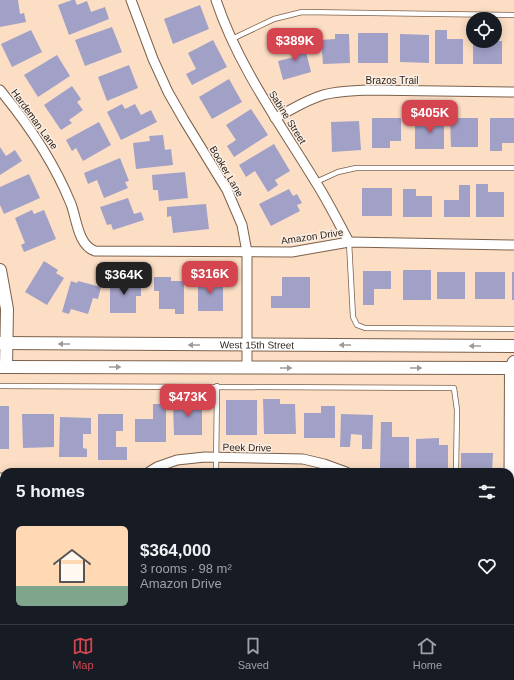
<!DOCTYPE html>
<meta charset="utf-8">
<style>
:root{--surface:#171b24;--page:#242831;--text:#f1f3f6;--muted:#9ea1a6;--line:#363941;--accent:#d54550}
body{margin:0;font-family:Arial,sans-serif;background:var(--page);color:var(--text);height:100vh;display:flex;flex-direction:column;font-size:15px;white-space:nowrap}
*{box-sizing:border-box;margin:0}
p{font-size:13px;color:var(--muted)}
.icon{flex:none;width:22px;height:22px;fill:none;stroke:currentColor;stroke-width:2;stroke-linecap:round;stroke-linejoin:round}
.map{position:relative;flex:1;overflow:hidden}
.details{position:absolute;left:0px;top:468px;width:514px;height:156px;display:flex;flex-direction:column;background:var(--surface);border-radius:12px 12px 0 0;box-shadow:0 2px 10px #0003}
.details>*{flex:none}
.tools{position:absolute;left:466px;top:12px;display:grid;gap:8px}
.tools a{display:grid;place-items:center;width:36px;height:36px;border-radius:50%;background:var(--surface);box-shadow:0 2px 10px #0003;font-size:20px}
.price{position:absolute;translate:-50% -34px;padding:0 9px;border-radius:8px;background:var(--accent);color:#fff;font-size:13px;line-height:26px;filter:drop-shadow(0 1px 2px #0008)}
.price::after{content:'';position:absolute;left:50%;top:24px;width:12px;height:9px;margin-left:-6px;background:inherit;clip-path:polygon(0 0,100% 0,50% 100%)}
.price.active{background:#222;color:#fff}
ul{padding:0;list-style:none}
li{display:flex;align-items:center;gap:12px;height:100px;padding:0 16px}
li span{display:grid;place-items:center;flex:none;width:112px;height:80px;border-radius:6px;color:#555}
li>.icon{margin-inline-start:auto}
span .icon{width:48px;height:48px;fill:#fffc;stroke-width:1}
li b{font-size:17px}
h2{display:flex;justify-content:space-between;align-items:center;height:48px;padding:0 16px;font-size:17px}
.dock{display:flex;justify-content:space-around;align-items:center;height:56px;border-top:1px solid var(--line);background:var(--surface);font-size:11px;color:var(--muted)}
.dock a{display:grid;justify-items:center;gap:2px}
.dock .active{color:var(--accent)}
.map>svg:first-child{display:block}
</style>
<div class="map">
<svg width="514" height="624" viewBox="0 0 514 624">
<rect width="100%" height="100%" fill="#fcdec5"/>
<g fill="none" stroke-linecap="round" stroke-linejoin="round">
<g stroke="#92b3d1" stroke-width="20">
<path d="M0,611L4,612"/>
<path d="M40,620L59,624"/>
</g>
</g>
<g fill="#a1a0c7">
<path d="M0,0H18L20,14L24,13L26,22L0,27Z"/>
<path d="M72,0H75L77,5L87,1L91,12L105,7L109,19L69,35L58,5Z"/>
<path d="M200,5L209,29L173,44L164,19Z"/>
<path d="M112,27L122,52L85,66L75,40Z"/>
<path d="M31,30L42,52L12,67L1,44Z"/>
<path d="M435,30H447V39H463V64H435Z"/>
<rect x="358" y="33" width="30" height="30"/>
<path d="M335,34H349L350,63L323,64L321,40L335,39Z"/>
<path d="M400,34L429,35V63L400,62Z"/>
<path d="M213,40L227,67L192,85L186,74L196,69L188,53Z"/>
<path d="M303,40L311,72L283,80L278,61L294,57L290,44Z"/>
<rect x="473" y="41" width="29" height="23"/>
<path d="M57,55L70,76L38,97L24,75Z"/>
<path d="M129,65L138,88L107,101L98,77Z"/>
<path d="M229,79L242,102L212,119L199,97Z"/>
<path d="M72,86L81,99L77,102L83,110L69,120L72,123L61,130L44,105Z"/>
<path d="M122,104L125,109L135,104L141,115L151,110L157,122L121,140L107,112Z"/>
<path d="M251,109L268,135L234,157L227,146L236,140L226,125Z"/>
<path d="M372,118H401V141H390V148H372Z"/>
<path d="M450,118H478V147H451Z"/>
<path d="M490,118H514V143H502V151H490Z"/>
<rect x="415" y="119" width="29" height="30"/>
<path d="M359,121L361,150L332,152L331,122Z"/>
<path d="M99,122L111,145L83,161L76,148L72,151L66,140Z"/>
<path d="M163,135L165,150L171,149L173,165L136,169L133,143L150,141L149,136Z"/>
<path d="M274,144L290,171L275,180L278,185L268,192L255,171L246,177L239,165Z"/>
<path d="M0,147L6,156L15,150L22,161L0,175Z"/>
<path d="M120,158L129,181L125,182L128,188L104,198L97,180L88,184L84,173Z"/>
<path d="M185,172L188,198L159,201L158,190H153L152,175Z"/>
<path d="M29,174L40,198L4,214L0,205V187Z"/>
<path d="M476,184H488V192H504V217H476Z"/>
<path d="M459,185H470V217H444V200H459Z"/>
<rect x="362" y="188" width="30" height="28"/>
<path d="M289,189L293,196L297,194L302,203L297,205L300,211L271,226L259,204Z"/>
<path d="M403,189H416V196H432V217H403Z"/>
<path d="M128,198L134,214L141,212L144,220L113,230L111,224L107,225L100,207Z"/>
<path d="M206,204L209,229L173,233L171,216L167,217V207Z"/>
<path d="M32,210L34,214L44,210L56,239L24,252L21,245L25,243L15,218Z"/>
<path d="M44,261L58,270L56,273L64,278L47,305L25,292Z"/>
<rect x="403" y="270" width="28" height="30"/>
<path d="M363,271H391V289H374V305H363Z"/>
<rect x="437" y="272" width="28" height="27"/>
<rect x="475" y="272" width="30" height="27"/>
<rect x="512" y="272" width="2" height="28"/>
<path d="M110,277H116V281H141V296H136V313H110Z"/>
<path d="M154,277H171V281H184V314H175V309H159V291H154Z"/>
<path d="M282,277H310V308H271V296H282Z"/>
<rect x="198" y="279" width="25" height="32"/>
<path d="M71,281L77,283L78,281L101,287L98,299L93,298L88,314L71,309L69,314L62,312Z"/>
<path d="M188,399H202V435H174L173,405H188Z"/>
<path d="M263,399H280V404H295L296,434H264Z"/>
<rect x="226" y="400" width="31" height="35"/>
<path d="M153,404H166V442H135V419H153Z"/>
<rect x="0" y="406" width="9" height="43"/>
<path d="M321,406H335V438H304V413H321Z"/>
<path d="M22,414H54V447L23,448Z"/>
<path d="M98,414H123V431H116V447H127V460H98Z"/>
<path d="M341,414L373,415L372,449H362V435L351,434L350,447H340Z"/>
<path d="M60,417L91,418V434H83V448L87,449V457H59Z"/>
<path d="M381,422H392V437H409V469L380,468Z"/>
<path d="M439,438V445H448V469H416V439Z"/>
<path d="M461,453H493L492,472H461Z"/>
<path d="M0,509L4,510V541L0,540Z"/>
<path d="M154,620H173L171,624H157L153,622Z"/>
<rect x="314" y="620" width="26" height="4"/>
<rect x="348" y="620" width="32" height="4"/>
<rect x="386" y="620" width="32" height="4"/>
<rect x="425" y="620" width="31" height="4"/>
<rect x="462" y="620" width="30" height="4"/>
</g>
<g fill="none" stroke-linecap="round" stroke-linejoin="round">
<g stroke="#7b614c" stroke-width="6">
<g id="lane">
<path d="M232,39L274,19L302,12L514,15"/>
<path d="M316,182L338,172L356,168H514"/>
<path d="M349,242L353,317L357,325L365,328L514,329"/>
<path d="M0,386L454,388L457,410L456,472"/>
<path d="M216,472L217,386"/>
</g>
</g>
<g stroke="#7b614c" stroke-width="11">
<g id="street">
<path d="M131,0L153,59L168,92L184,120L227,190L242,225L247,252V368"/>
<path d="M216,0C238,66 279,122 315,181C328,201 338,222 349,242"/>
<path d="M0,90C29,125 54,162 71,204C77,220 78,245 95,251L292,252L349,242L514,245"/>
<path d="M275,118C291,110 306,100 323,95C337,91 352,91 367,90L514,92"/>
<path d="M149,472L157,467L177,460L205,457L303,459L324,464L346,472"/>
<path d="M0,478H4"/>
<path d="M254,620L257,624"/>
</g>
</g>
<g stroke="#7b614c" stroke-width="14">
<g id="secondary">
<path d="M0,270L7,309L6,367"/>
<path id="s1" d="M0,343L514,346"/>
<path d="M0,367L514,368"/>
<path d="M510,599L511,368L514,362"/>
<path d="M510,624V620"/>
</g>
</g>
<use href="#lane" stroke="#fff" stroke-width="4.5"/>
<use href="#street" stroke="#fff" stroke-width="9"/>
<use href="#secondary" stroke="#fff" stroke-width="12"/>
</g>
<defs><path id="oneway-solid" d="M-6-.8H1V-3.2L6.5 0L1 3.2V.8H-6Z"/></defs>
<g fill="#9f9a96">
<use href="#oneway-solid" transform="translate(64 344) rotate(-180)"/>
<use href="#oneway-solid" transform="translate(194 345) rotate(-180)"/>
<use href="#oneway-solid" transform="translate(345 345) rotate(-180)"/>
<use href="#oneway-solid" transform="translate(475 346) rotate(-180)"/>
<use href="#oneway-solid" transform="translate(115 367)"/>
<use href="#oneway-solid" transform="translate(286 368)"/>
<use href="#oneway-solid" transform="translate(416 368)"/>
</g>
<g text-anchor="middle" stroke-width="3" stroke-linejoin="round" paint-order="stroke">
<g font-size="10" fill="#2a1f16" stroke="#fbefe5">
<text x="392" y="84">Brazos Trail</text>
<text transform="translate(288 117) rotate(58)" y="4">Sabine Street</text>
<text transform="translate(35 119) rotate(54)" y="4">Hardeman Lane</text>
<text transform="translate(227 171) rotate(60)" y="4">Booker Lane</text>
<text transform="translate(312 236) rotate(-8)" y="4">Amazon Drive</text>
<text dy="4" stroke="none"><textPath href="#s1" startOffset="257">West 15th Street</textPath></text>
<text transform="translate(247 447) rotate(1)" y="4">Peek Drive</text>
</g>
</g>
</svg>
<div class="tools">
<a><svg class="icon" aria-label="locate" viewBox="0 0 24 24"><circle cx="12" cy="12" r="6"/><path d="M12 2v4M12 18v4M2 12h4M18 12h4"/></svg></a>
</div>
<b class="price" style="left:295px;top:62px">$389K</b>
<b class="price" style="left:430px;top:134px">$405K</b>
<b class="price" style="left:210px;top:295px">$316K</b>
<b class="price active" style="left:124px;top:296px">$364K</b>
<b class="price" style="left:188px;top:418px">$473K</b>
<section class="details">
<h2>5 homes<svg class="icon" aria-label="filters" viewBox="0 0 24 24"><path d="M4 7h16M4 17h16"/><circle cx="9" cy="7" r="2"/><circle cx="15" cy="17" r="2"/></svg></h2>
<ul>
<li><span style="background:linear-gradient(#ffd9b3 75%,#7fa58c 0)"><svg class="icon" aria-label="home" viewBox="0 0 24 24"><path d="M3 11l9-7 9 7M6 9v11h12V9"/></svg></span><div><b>$364,000</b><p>3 rooms · 98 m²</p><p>Amazon Drive</p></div><svg class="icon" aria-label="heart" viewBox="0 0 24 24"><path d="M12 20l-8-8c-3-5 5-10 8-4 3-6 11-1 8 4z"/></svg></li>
</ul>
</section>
</div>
<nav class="dock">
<a class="active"><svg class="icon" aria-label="map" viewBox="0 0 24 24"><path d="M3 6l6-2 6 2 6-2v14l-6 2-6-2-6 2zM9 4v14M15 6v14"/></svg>Map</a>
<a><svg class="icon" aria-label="saved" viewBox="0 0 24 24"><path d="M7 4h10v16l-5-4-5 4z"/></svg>Saved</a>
<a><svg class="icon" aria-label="home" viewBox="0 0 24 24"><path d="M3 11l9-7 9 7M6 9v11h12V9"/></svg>Home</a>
</nav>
